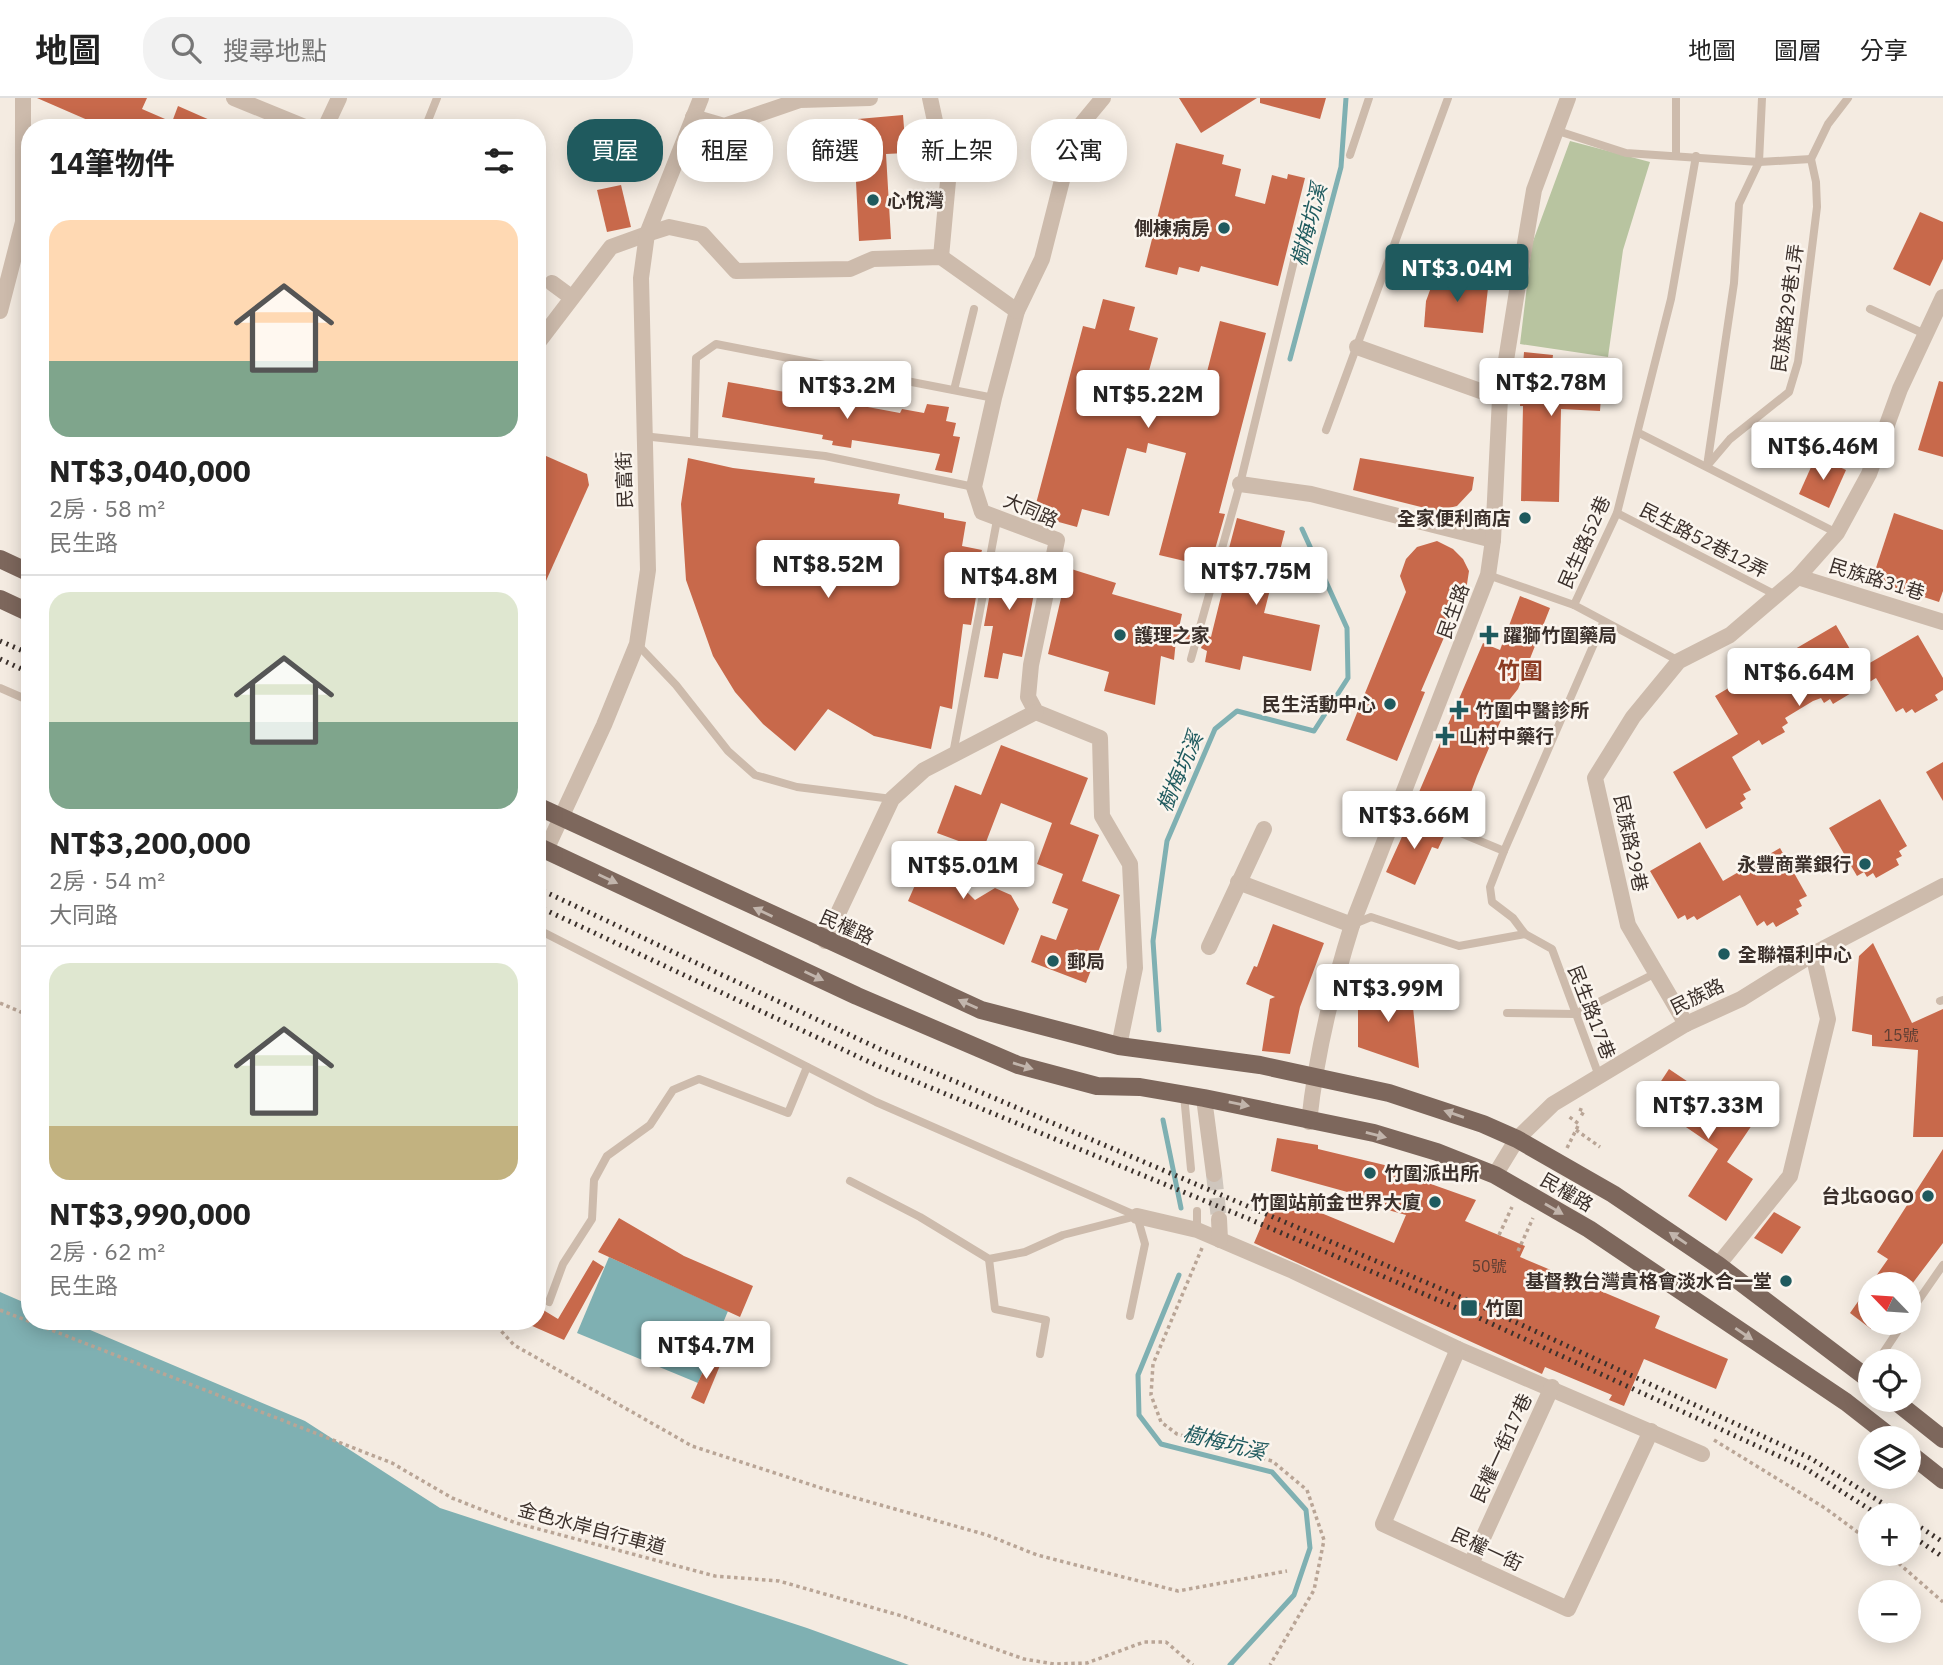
<!DOCTYPE html>
<html lang="zh-TW">
<meta charset="utf-8">
<style>
:root{--surface:#fff;--page:#f2f2f2;--text:#222;--muted:#767676;--line:#e0e0e0;--accent:#1f5a5e}
body{margin:0;font-family:"IBM Plex Sans","Noto Sans TC",sans-serif;background:var(--page);color:var(--text);height:100vh;display:flex;flex-direction:column;font-size:26px;white-space:nowrap}
*{box-sizing:border-box;margin:0}
p{font-size:23px;color:var(--muted)}
.icon{flex:none;width:38px;height:38px;fill:none;stroke:currentColor;stroke-width:2;stroke-linecap:round;stroke-linejoin:round}
.map{position:relative;flex:1;overflow:hidden}
.panel{position:absolute;left:21px;top:21px;width:525px;height:1211px;display:flex;flex-direction:column;background:var(--surface);border-radius:28px;box-shadow:0 4px 18px #0003}
.panel>*{flex:none}
.top-card{position:absolute;left:567px;top:21px;width:665px;height:63px;display:flex;gap:14px}
.needle{width:46px;rotate:295deg}
.controls{position:absolute;left:1858px;top:1174px;display:grid;gap:14px}
.controls a{display:grid;place-items:center;width:63px;height:63px;border-radius:50%;background:var(--surface);box-shadow:0 4px 18px #0003;font-size:35px}
.price{position:absolute;translate:-50% -60px;padding:0 16px;border-radius:7px;background:#fff;color:#222;font-size:23px;line-height:46px;filter:drop-shadow(0 2px 4px #0008)}
.price::after{content:'';position:absolute;left:50%;top:42px;width:21px;height:16px;margin-left:-10px;background:inherit;clip-path:polygon(0 0,100% 0,50% 100%)}
.price.selected{background:var(--accent);color:#fff}
ul{padding:0;list-style:none}
li{display:grid;align-content:center;gap:14px;height:371px;padding:0 28px}
li+li{border-top:2px solid var(--line)}
li span{display:grid;place-items:center;height:217px;border-radius:21px;color:#555}
li>.icon{margin-inline-start:auto}
span .icon{width:126px;height:126px;fill:#fffc;stroke-width:1}
li b{font-size:30px}
h2{display:flex;justify-content:space-between;align-items:center;height:84px;padding:0 28px;font-size:30px}
.tag{padding:0 24px;border-radius:28px;background:var(--surface);box-shadow:0 4px 18px #0003;font-size:24px;line-height:63px}
.tag.selected{background:var(--accent);color:#fff}
header{display:flex;align-items:center;gap:42px;box-sizing:border-box;height:98px;padding:0 35px;background:var(--surface);border-bottom:2px solid var(--line)}
header strong{font-size:33px}
nav{display:flex;gap:38px;margin-inline-start:auto;font-size:24px}
.search{width:490px;height:63px;background:var(--page);display:flex;align-items:center;gap:18px;box-sizing:border-box;padding:0 24px;border-radius:28px;color:var(--muted);font-size:26px}
.map>svg:first-child{display:block}
</style>
<header>
<strong>地圖</strong>
<div class="search"><svg class="icon" aria-label="search" viewBox="0 0 24 24"><circle cx="10" cy="10" r="6"/><path d="M15 15l6 6"/></svg>搜尋地點</div>
<nav><a>地圖</a><a>圖層</a><a>分享</a></nav>
</header>
<div class="map">
<svg width="1943" height="1567" viewBox="0 0 1943 1567">
<rect width="100%" height="100%" fill="#f4ebe1"/>
<path fill="#b8c4a0" d="M1570,43L1650,64L1623,152L1608,259L1520,246L1532,146Z"/>
<g fill="#7fb0b2">
<path d="M609,1159L728,1213L698,1285L577,1235Z"/>
<path d="M0,1194L30,1207V1223H69L305,1323L440,1410L807,1530L909,1567H0Z"/>
</g>
<g fill="none" stroke-linecap="round" stroke-linejoin="round">
<g stroke="#7fb0b2" stroke-width="5">
<path d="M1290,261L1341,69L1346,0"/>
<path d="M1159,932L1153,843L1167,743L1215,631L1237,613L1314,633L1348,580L1347,530L1302,431"/>
<path d="M1163,1022L1181,1110"/>
<path d="M1179,1177L1138,1277L1139,1317L1161,1346L1272,1374L1306,1412L1310,1450L1294,1497L1230,1567"/>
</g>
</g>
<g fill="#c8694b">
<path d="M37,0H147L142,11L172,24L178,8L228,30H106Z"/>
<path d="M1179,0H1257L1201,35Z"/>
<path d="M1260,0H1326L1320,21L1260,5Z"/>
<path d="M903,17L906,55L886,56L891,141L859,143L855,64H861L858,21Z"/>
<path d="M1176,45L1224,57L1222,66L1241,71L1235,98L1265,106L1272,77L1287,81L1288,76L1305,80L1278,188L1201,168L1199,174L1179,169L1177,177L1145,169Z"/>
<path d="M621,87L631,129L607,134L597,92Z"/>
<path d="M1920,114L1943,124V161L1930,188L1893,171Z"/>
<path d="M1436,176L1489,181L1483,235L1424,229L1426,203Z"/>
<path d="M1103,201L1135,209L1129,232L1158,240L1142,298L1197,313L1220,223L1266,235L1219,415L1225,416L1210,469L1159,457L1186,355L1148,345L1146,355L1127,350L1109,418L1082,411L1077,429L1033,417L1083,228L1095,231Z"/>
<path d="M1524,254L1553,257L1552,265L1603,268L1600,313L1561,311L1559,404L1521,403L1523,308H1520Z"/>
<path d="M1939,283L1943,284V359L1918,352Z"/>
<path d="M728,284L831,302V298L857,304V307L900,315L902,311L924,315L927,306L949,309L946,323L956,325L953,338L960,339L952,375L935,372L940,356L852,342L851,350L832,347L833,343L822,341L823,337L722,319Z"/>
<path d="M537,354L587,376L589,387L537,503Z"/>
<path d="M1816,358L1846,372L1829,410L1799,396Z"/>
<path d="M688,360L733,370L815,380L814,385L900,396L898,406L944,415V420L966,424L962,448L982,452L980,459L983,460L971,527L963,526L952,611L940,608L931,651L874,638L828,611L795,653L763,626L735,594L713,558L686,482L681,406Z"/>
<path d="M1360,360L1474,379L1472,392L1457,408L1437,413L1353,392Z"/>
<path d="M1894,415L1943,432V493L1939,504L1872,482Z"/>
<path d="M1237,420L1285,433L1264,515L1320,527L1311,573L1243,558L1240,572L1205,564L1207,553L1201,550L1205,537L1211,539L1227,474L1223,473Z"/>
<path d="M1437,443L1453,451L1463,461L1469,473L1467,486L1421,593L1425,594L1397,663L1346,642L1406,494L1400,478L1406,461L1417,449Z"/>
<path d="M996,462L1039,469L1022,559L1003,555L998,581L984,579L993,528H984Z"/>
<path d="M1068,470L1116,485L1112,496L1182,516L1179,530L1192,534L1188,546L1176,542L1174,562L1161,558L1155,607L1104,593L1109,574L1048,556Z"/>
<path d="M1520,498L1550,510L1518,591L1510,601L1477,678L1459,727L1413,708L1483,545L1500,552Z"/>
<path d="M1836,527L1861,570L1918,537L1943,580V592L1935,597L1938,602L1915,615L1912,611L1906,615L1903,610L1896,614L1876,580L1833,606L1830,601L1824,605L1821,600L1813,603L1785,620L1788,625L1782,629L1785,634L1762,647L1759,642L1732,659L1751,692L1743,696L1746,701L1740,705L1743,710L1706,731L1673,674L1738,636L1715,598Z"/>
<path d="M1001,647L1088,680L1070,726L1099,737L1082,783L1120,797L1086,885L1031,864L1041,837L1056,842L1068,811L1052,805L1063,776L1037,766L1052,725L1001,705L983,752L937,735L955,687L981,697Z"/>
<path d="M1943,664V703L1926,674Z"/>
<path d="M1880,701L1907,748L1899,753L1902,758L1896,761L1899,767L1876,780L1873,775L1867,779L1864,774L1857,778L1829,730Z"/>
<path d="M1410,721L1445,736L1438,751L1432,749L1415,787L1386,774Z"/>
<path d="M934,744L960,787L975,802L995,790L1011,797L1019,811L1004,847L908,803Z"/>
<path d="M1700,744L1723,783L1780,750L1807,798L1799,802L1802,808L1796,811L1799,816L1776,829L1773,824L1767,828L1764,823L1757,828L1740,797L1697,822L1694,818L1687,822L1685,817L1678,821L1650,773Z"/>
<path d="M1273,826L1324,845L1300,909L1290,956L1262,953L1270,901L1275,899L1246,886L1254,868L1257,869Z"/>
<path d="M1873,845L1912,925L1943,911V1039H1913L1918,952L1872,948V937L1852,933L1859,858Z"/>
<path d="M1411,889L1419,970L1358,949V893Z"/>
<path d="M1669,971L1752,1027L1727,1064L1753,1081L1726,1123L1688,1098L1718,1051L1648,1003Z"/>
<path d="M1277,1040L1318,1047V1051L1401,1071L1400,1075L1476,1102L1465,1123L1525,1148L1520,1159L1660,1218L1655,1230L1728,1261L1716,1291L1644,1261L1624,1308L1609,1302L1612,1297L1545,1269L1542,1276L1254,1145L1275,1096L1394,1145L1406,1117L1349,1101L1351,1095L1271,1073Z"/>
<path d="M1943,1051V1145L1912,1186H1871V1231L1850,1215L1888,1161L1877,1154Z"/>
<path d="M1774,1114L1801,1129L1782,1156L1754,1140Z"/>
<path d="M619,1120L684,1158L753,1188L740,1219L598,1154Z"/>
<path d="M593,1162L604,1169L564,1242L530,1227L537,1223L540,1210L558,1221Z"/>
<path d="M709,1260L721,1265L704,1306L691,1300Z"/>
</g>
<g fill="none" stroke-linecap="round" stroke-linejoin="round">
<path stroke="#cfc6bd" stroke-width="16" stroke-dasharray="16 8" stroke-linecap="butt" d="M1214,1076L1219,1121"/>
<g stroke="#b9a596" stroke-width="3.5" stroke-dasharray="3.5 3.5" stroke-linecap="butt">
<path d="M0,905L30,918"/>
<path d="M1579,1011L1584,1013L1580,1020"/>
<path d="M1576,1032L1600,1049"/>
<path d="M1567,1050L1579,1026L1568,1018"/>
<path d="M1499,1137L1512,1109"/>
<path d="M1202,1150L1153,1266L1151,1297L1161,1324L1177,1336L1272,1363L1307,1392L1324,1442L1314,1492L1270,1567"/>
<path d="M1518,1153L1533,1120"/>
<path d="M0,1212L392,1365L452,1400L516,1425L715,1478L779,1483L902,1518L1024,1561L1054,1566L1087,1565L1144,1544H1166L1193,1567"/>
<path d="M492,1223L514,1247L692,1348L824,1391L987,1437L1037,1457L1178,1493L1287,1473"/>
<path d="M1714,1342L1825,1410L1871,1444"/>
<path d="M1888,1456L1943,1504"/>
</g>
<g stroke="#cdbbac" stroke-width="8">
<path d="M1676,0V57"/>
<path d="M425,30L437,0"/>
<path d="M1558,33L1626,55L1759,64L1811,61"/>
<path d="M1350,57L1369,0"/>
<path d="M1811,61L1828,26L1848,0"/>
<path d="M1870,211L1927,237"/>
<path d="M954,292L974,211"/>
<path d="M1326,332L1448,0"/>
<path d="M1639,335L1837,435"/>
<path d="M643,338L825,358L974,389"/>
<path d="M694,342L696,260L716,246L994,300"/>
<path d="M1707,368L1734,185L1739,106L1759,64L1762,0"/>
<path d="M1707,368L1730,341L1789,294L1798,264L1817,109L1816,84L1811,61"/>
<path d="M1617,415L1776,497"/>
<path d="M1488,477L1574,507L1617,415L1671,201L1696,58"/>
<path d="M1574,507L1679,563"/>
<path d="M637,546L676,587L728,653L755,677L797,689L892,701"/>
<path d="M1191,561L1240,386L1302,130"/>
<path d="M0,590L30,603"/>
<path d="M953,656L997,422"/>
<path d="M1398,709L1504,753L1603,525"/>
<path d="M1354,826L1371,819L1459,848L1525,836L1513,820L1492,804L1490,789L1504,753"/>
<path d="M537,831L876,1004L1137,1118"/>
<path d="M1525,836L1552,851L1599,978"/>
<path d="M1940,903L1943,902"/>
<path d="M1507,915L1575,916L1654,876"/>
<path d="M1184,997L1191,1071"/>
<path d="M850,1083L920,1119L989,1161L1025,1154L1063,1137L1137,1118"/>
<path d="M1197,1132V1113"/>
<path d="M989,1161L995,1211L1046,1222L1040,1256"/>
<path d="M549,1204L563,1166L592,1121L594,1082L607,1058L650,1027L673,992L699,981L788,1015L807,969"/>
<path d="M1909,1216L1943,1167"/>
<path d="M1130,1218L1145,1146L1137,1118"/>
<path d="M1877,1264L1903,1225"/>
</g>
<g stroke="#cdbbac" stroke-width="16">
<path d="M234,0L307,30"/>
<path d="M930,0L948,83L941,159"/>
<path d="M1103,0L1074,35L1042,161L1017,213L994,300L974,389L982,414L1057,442L1031,567L1028,599L1036,614L1100,640L1102,718L1130,766L1135,870L1119,948"/>
<path d="M693,19L724,28L800,2L870,0"/>
<path d="M325,30L339,0"/>
<path d="M552,185L571,199"/>
<path d="M0,213L23,124V0"/>
<path d="M537,246L611,149L647,136L669,129L702,136L736,173L850,171L873,161L941,159L1017,213"/>
<path d="M1357,249L1500,300"/>
<path d="M1240,386L1311,396L1493,442"/>
<path d="M1798,479L1943,524"/>
<path d="M546,752L604,627L637,546L648,472L641,180L647,136L701,0"/>
<path d="M1238,784L1352,827"/>
<path d="M825,843L892,701L924,672L1036,614"/>
<path d="M1209,849L1264,731"/>
<path d="M1686,926L1628,827L1595,680L1633,619L1679,563L1730,537L1798,479L1837,435L1869,376L1900,291L1943,199"/>
<path d="M1204,1000L1214,1076"/>
<path d="M1309,1024C1316,957 1332,891 1352,827L1488,477L1493,442L1500,300L1518,187L1534,92L1568,0"/>
<path d="M1495,1077L1517,1041L1553,1006L1686,926L1741,901L1813,856L1943,788"/>
<path d="M1137,1118L1197,1132L1293,1173L1458,1251L1702,1356"/>
<path d="M1219,1121L1220,1142"/>
<path d="M1718,1167L1790,1078L1828,921L1813,856"/>
<path d="M1458,1251L1383,1426L1568,1511L1651,1333"/>
<path d="M1471,1466L1552,1289"/>
</g>
<g stroke="#7d675c" stroke-width="18">
<path d="M0,461L30,475"/>
<path d="M0,501L30,515"/>
<path d="M537,708L981,912L1119,948L1260,967L1389,995L1483,1026L1517,1041L1613,1096L1718,1167L1871,1283"/>
<path d="M537,748L857,898L1018,967L1097,988L1140,989L1204,1000L1374,1035L1437,1054L1495,1077L1589,1131L1846,1304L1892,1340"/>
<path d="M1894,1302L1943,1341"/>
<path d="M1909,1355L1943,1382"/>
</g>
<g stroke="#3b302b" stroke-width="5" stroke-dasharray="2 5" stroke-linecap="butt">
<path d="M0,543L30,556"/>
<path d="M0,561L30,575"/>
<path d="M537,790L884,953L1472,1204L1810,1360L1903,1418"/>
<path d="M537,808L878,968L1249,1121L1466,1214L1805,1370L1880,1418"/>
<path d="M1909,1422L1943,1444"/>
<path d="M1909,1436L1943,1459"/>
</g>
</g>
<defs><path id="oneway-solid" d="M-6-.8H1V-3.2L6.5 0L1 3.2V.8H-6Z" transform="scale(1.75)"/></defs>
<g fill="#c2b5ac">
<use href="#oneway-solid" transform="translate(608 781) rotate(25)"/>
<use href="#oneway-solid" transform="translate(763 814) rotate(-155)"/>
<use href="#oneway-solid" transform="translate(814 878) rotate(25)"/>
<use href="#oneway-solid" transform="translate(968 906) rotate(-156)"/>
<use href="#oneway-solid" transform="translate(1023 968) rotate(17)"/>
<use href="#oneway-solid" transform="translate(1239 1006) rotate(11)"/>
<use href="#oneway-solid" transform="translate(1454 1016) rotate(-161)"/>
<use href="#oneway-solid" transform="translate(1376 1037) rotate(14)"/>
<use href="#oneway-solid" transform="translate(1554 1111) rotate(30)"/>
<use href="#oneway-solid" transform="translate(1678 1140) rotate(-146)"/>
<use href="#oneway-solid" transform="translate(1744 1236) rotate(34)"/>
</g>
<g fill="#1f5a5e" stroke="#fbf5ee" stroke-width="2.5">
<circle cx="873" cy="102" r="7"/>
<circle cx="1224" cy="130" r="7"/>
<circle cx="1525" cy="420" r="7"/>
<circle cx="1120" cy="537" r="7"/>
<path d="M1485.5 526.5h7v7h7v7h-7v7h-7v-7h-7v-7h7z"/>
<circle cx="1390" cy="606" r="7"/>
<path d="M1455.5 601.5h7v7h7v7h-7v7h-7v-7h-7v-7h7z"/>
<path d="M1441.5 627.5h7v7h7v7h-7v7h-7v-7h-7v-7h7z"/>
<circle cx="1865" cy="766" r="7"/>
<circle cx="1724" cy="856" r="7"/>
<circle cx="1053" cy="863" r="7"/>
<circle cx="1370" cy="1075" r="7"/>
<circle cx="1928" cy="1098" r="7"/>
<circle cx="1435" cy="1104" r="7"/>
<circle cx="1786" cy="1183" r="7"/>
<rect x="1460" y="1201" width="18" height="18" rx="3.5"/>
</g>
<g text-anchor="middle" stroke-width="5" stroke-linejoin="round" paint-order="stroke">
<g font-size="16" fill="#5e3e33">
<text x="1901" y="943">15號</text>
<text x="1489" y="1174">50號</text>
</g>
<g font-size="19" font-weight="bold" fill="#3b302b" stroke="#fbf5ee" text-anchor="start">
<text x="887" y="109">心悅灣</text>
<text x="1210" y="137" text-anchor="end">側棟病房</text>
<text x="1511" y="427" text-anchor="end">全家便利商店</text>
<text x="1134" y="544">護理之家</text>
<text x="1503" y="544">躍獅竹圍藥局</text>
<text x="1376" y="613" text-anchor="end">民生活動中心</text>
<text x="1475" y="619">竹圍中醫診所</text>
<text x="1459" y="645">山村中藥行</text>
<text x="1851" y="773" text-anchor="end">永豐商業銀行</text>
<text x="1738" y="863">全聯福利中心</text>
<text x="1067" y="870">郵局</text>
<text x="1384" y="1082">竹圍派出所</text>
<text x="1914" y="1105" text-anchor="end">台北GOGO</text>
<text x="1421" y="1111" text-anchor="end">竹圍站前金世界大廈</text>
<text x="1772" y="1190" text-anchor="end">基督教台灣貴格會淡水合一堂</text>
<text x="1485" y="1217">竹圍</text>
</g>
<g font-size="19" fill="#3b302b" stroke="#fbf5ee">
<text transform="translate(1787 210) rotate(-82)" y="7">民族路29巷1弄</text>
<text transform="translate(624 382) rotate(-92)" y="7">民富街</text>
<text transform="translate(1031 412) rotate(23)" y="7">大同路</text>
<text transform="translate(1704 442) rotate(27)" y="7">民生路52巷12弄</text>
<text transform="translate(1584 444) rotate(-66)" y="7">民生路52巷</text>
<text transform="translate(1877 481) rotate(17)" y="7">民族路31巷</text>
<text transform="translate(1453 513) rotate(-70)" y="7">民生路</text>
<text transform="translate(1631 745) rotate(78)" y="7">民族路29巷</text>
<text transform="translate(847 829) rotate(24)" y="7">民權路</text>
<text transform="translate(1697 898) rotate(-26)" y="7">民族路</text>
<text transform="translate(1592 914) rotate(69)" y="7">民生路17巷</text>
<text transform="translate(1567 1094) rotate(30)" y="7">民權路</text>
<text transform="translate(1501 1350) rotate(-65)" y="7">民權一街17巷</text>
<text transform="translate(592 1430) rotate(15)" y="7">金色水岸自行車道</text>
<text transform="translate(1487 1451) rotate(25)" y="7">民權一街</text>
</g>
<g font-size="21" font-style="italic" fill="#1f5a5e" stroke="#fbf5ee">
<text transform="translate(1309 127) rotate(-75)" y="7">樹梅坑溪</text>
<text transform="translate(1180 674) rotate(-67)" y="7">樹梅坑溪</text>
<text transform="translate(1224 1345) rotate(14)" y="7">樹梅坑溪</text>
</g>
<g font-size="23" font-weight="bold" fill="#8c3b22" stroke="#fbf5ee">
<text x="1520" y="581">竹圍</text>
</g>
</g>
</svg>
<div class="controls">
<a><svg class="needle" viewBox="-14 -14 28 28"><path d="M0-13l5 13h-10z" fill="#e53935"/><path d="M0 13l5-13h-10z" fill="#767676"/></svg></a>
<a><svg class="icon" aria-label="locate" viewBox="0 0 24 24"><circle cx="12" cy="12" r="6"/><path d="M12 2v4M12 18v4M2 12h4M18 12h4"/></svg></a>
<a><svg class="icon" aria-label="layers" viewBox="0 0 24 24"><path d="M12 4l9 5-9 5-9-5zM3 14l9 5 9-5"/></svg></a>
<a>+</a>
<a>−</a>
</div>
<b class="price selected" style="left:1457px;top:206px">NT$3.04M</b>
<b class="price" style="left:1551px;top:320px">NT$2.78M</b>
<b class="price" style="left:847px;top:323px">NT$3.2M</b>
<b class="price" style="left:1148px;top:332px">NT$5.22M</b>
<b class="price" style="left:1823px;top:384px">NT$6.46M</b>
<b class="price" style="left:828px;top:502px">NT$8.52M</b>
<b class="price" style="left:1256px;top:509px">NT$7.75M</b>
<b class="price" style="left:1009px;top:514px">NT$4.8M</b>
<b class="price" style="left:1799px;top:610px">NT$6.64M</b>
<b class="price" style="left:1414px;top:753px">NT$3.66M</b>
<b class="price" style="left:963px;top:803px">NT$5.01M</b>
<b class="price" style="left:1388px;top:926px">NT$3.99M</b>
<b class="price" style="left:1708px;top:1043px">NT$7.33M</b>
<b class="price" style="left:706px;top:1283px">NT$4.7M</b>
<div class="top-card">
<a class="tag selected">買屋</a>
<a class="tag">租屋</a>
<a class="tag">篩選</a>
<a class="tag">新上架</a>
<a class="tag">公寓</a>
</div>
<section class="panel">
<h2>14筆物件<svg class="icon" aria-label="filters" viewBox="0 0 24 24"><path d="M4 7h16M4 17h16"/><circle cx="9" cy="7" r="2"/><circle cx="15" cy="17" r="2"/></svg></h2>
<ul>
<li><span style="background:linear-gradient(#ffd9b3 65%,#7fa58c 0)"><svg class="icon" aria-label="home" viewBox="0 0 24 24"><path d="M3 11l9-7 9 7M6 9v11h12V9"/></svg></span><div><b>NT$3,040,000</b><p>2房 · 58 m²</p><p>民生路</p></div></li>
<li><span style="background:linear-gradient(#dfe7d0 60%,#7fa58c 0)"><svg class="icon" aria-label="home" viewBox="0 0 24 24"><path d="M3 11l9-7 9 7M6 9v11h12V9"/></svg></span><div><b>NT$3,200,000</b><p>2房 · 54 m²</p><p>大同路</p></div></li>
<li><span style="background:linear-gradient(#dfe7d0 75%,#c2b280 0)"><svg class="icon" aria-label="home" viewBox="0 0 24 24"><path d="M3 11l9-7 9 7M6 9v11h12V9"/></svg></span><div><b>NT$3,990,000</b><p>2房 · 62 m²</p><p>民生路</p></div></li>
</ul>
</section>
</div>
